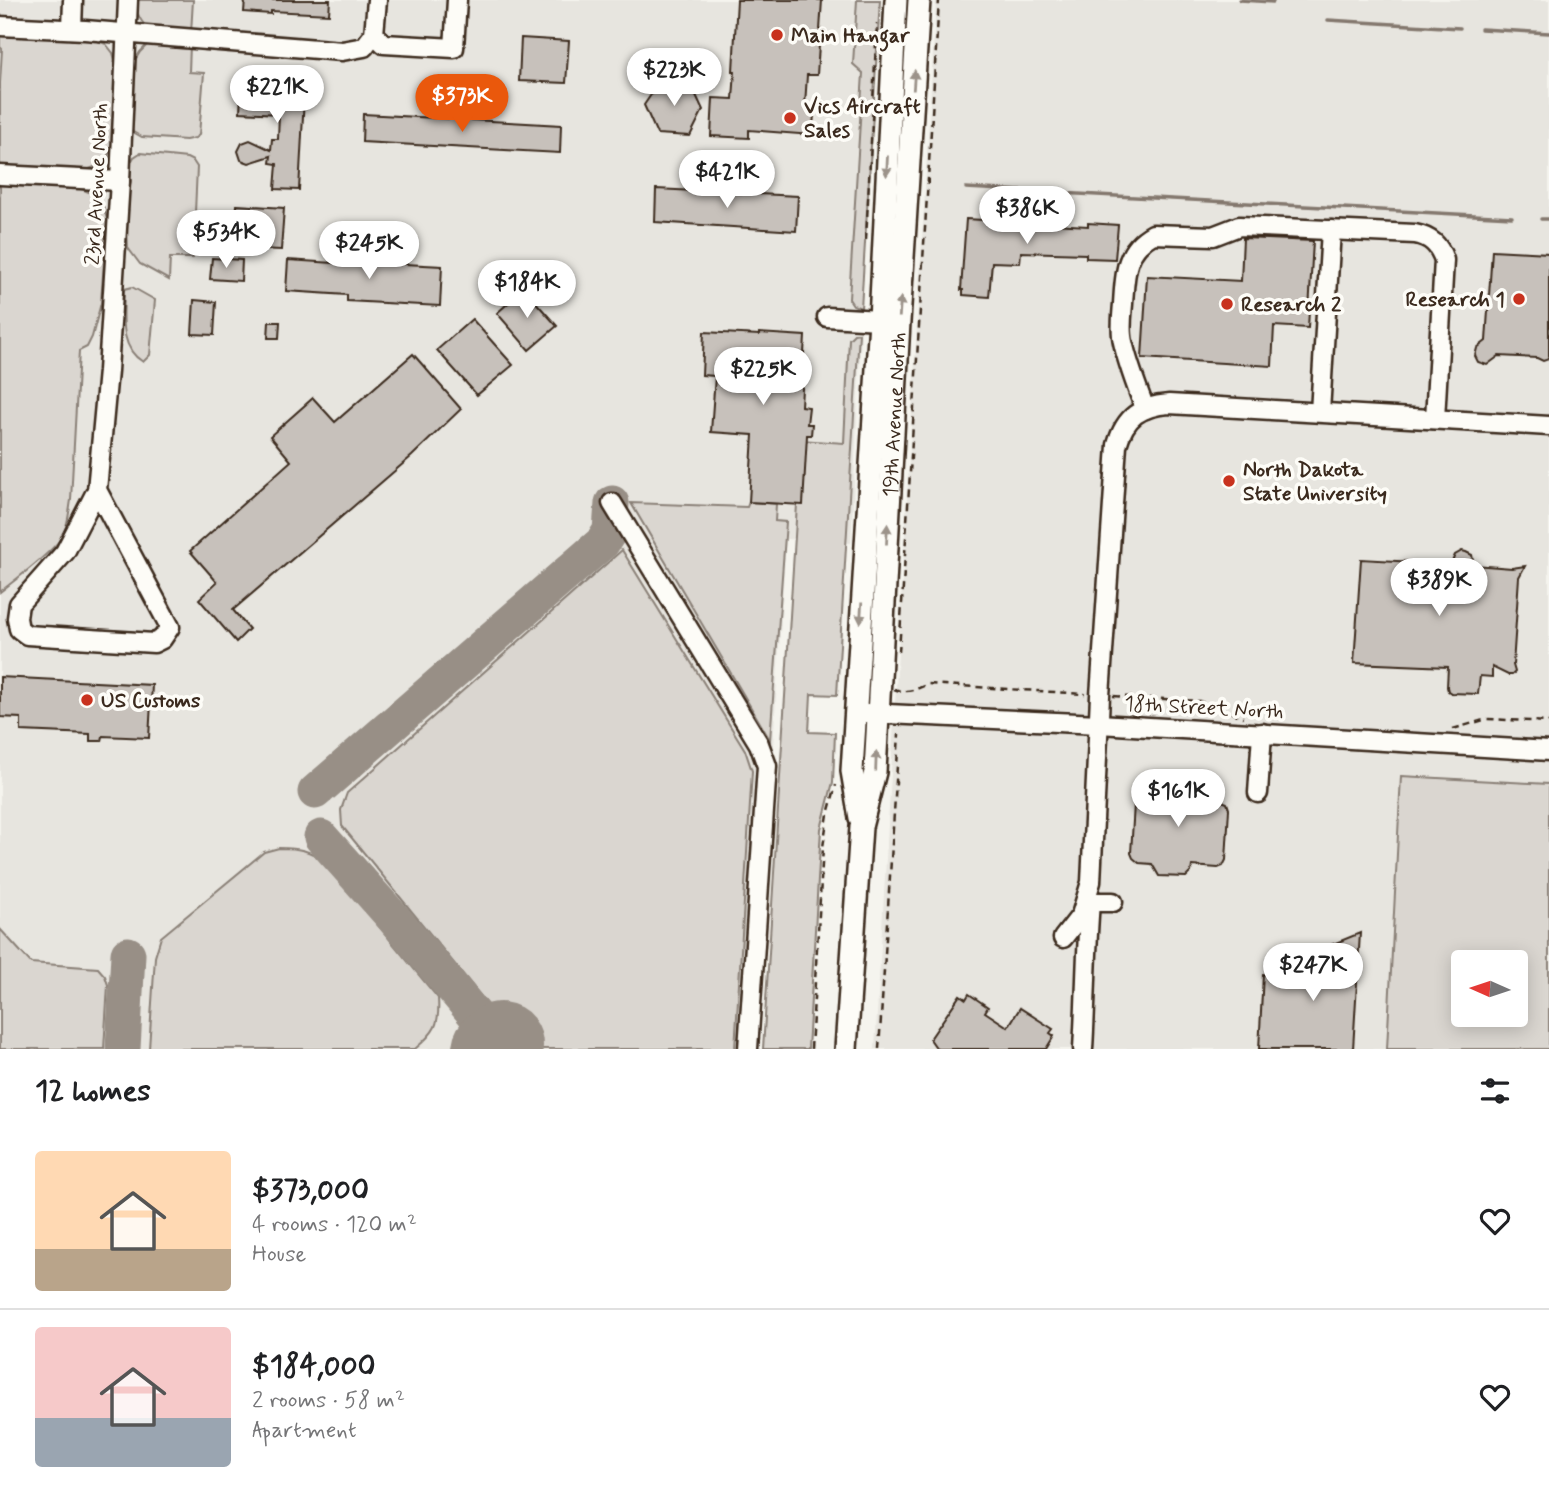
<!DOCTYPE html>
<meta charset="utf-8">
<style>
:root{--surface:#fff;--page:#f2f2f2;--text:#202124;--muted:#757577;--line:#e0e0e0;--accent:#ea580c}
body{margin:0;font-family:Mynerve,sans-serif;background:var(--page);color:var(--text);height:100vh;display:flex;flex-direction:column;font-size:26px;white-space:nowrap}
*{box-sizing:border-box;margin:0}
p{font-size:23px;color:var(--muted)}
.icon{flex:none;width:38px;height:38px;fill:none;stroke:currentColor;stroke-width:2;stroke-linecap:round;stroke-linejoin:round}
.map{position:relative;height:1049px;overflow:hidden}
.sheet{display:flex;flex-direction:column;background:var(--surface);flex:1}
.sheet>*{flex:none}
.needle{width:46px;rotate:273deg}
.buttons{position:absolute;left:1451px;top:950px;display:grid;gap:14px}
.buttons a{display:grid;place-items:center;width:77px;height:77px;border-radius:7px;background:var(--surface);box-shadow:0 4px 18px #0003;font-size:35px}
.price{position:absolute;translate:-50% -60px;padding:0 16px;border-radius:24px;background:#fff;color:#222;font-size:23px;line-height:46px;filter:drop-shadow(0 2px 4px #0008)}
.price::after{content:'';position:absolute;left:50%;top:42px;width:21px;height:16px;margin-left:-10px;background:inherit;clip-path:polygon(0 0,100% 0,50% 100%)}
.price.selected{background:var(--accent);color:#fff}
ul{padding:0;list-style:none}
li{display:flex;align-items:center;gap:21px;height:175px;padding:0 35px}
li+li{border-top:2px solid var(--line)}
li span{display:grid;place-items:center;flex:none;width:196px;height:140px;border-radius:7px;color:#555}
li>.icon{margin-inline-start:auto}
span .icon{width:84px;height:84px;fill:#fffc;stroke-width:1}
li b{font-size:30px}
h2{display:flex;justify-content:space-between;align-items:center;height:84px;padding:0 35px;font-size:30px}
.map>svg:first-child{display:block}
</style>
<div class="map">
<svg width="1549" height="1049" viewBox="0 0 1549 1049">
<rect width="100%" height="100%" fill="#f5f4ee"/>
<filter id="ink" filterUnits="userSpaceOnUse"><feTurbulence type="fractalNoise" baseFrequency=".0143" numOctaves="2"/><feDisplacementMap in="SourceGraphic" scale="14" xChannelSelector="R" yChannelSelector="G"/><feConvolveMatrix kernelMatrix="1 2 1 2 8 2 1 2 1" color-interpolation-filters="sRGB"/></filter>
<g filter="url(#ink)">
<g fill="#e7e5df" fill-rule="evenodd">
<path d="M0,0H877L851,543L786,539L754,1049H0Z"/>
<path d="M936,0H1549V1049H875ZM1463,962H1516V1015H1463Z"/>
</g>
<g fill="#dad6d0" stroke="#8a8077" stroke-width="2" fill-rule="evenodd">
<path d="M135,0H193L191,33C160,31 139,37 135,0Z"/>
<path d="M857,0H880L861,308L853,305L849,299L863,73L853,64Z"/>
<path d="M3,34L84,36L106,44L113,53L117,67L112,145L106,160L97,166L76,174L0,166V83L2,49L0,47V35Z"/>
<path d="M148,44L190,45L189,72L204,73L199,135L195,138L186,140L142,137L133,132L129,125L132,65L140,52Z"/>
<path d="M140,153L187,158L193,161L197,167L193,258H170L169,280L140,264L128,248L127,229L131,162L134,157Z"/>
<path d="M0,183L75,186L93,194L102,202L107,219L101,303L92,337L87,347L79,351L71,500C69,512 68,527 62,537C53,552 15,580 0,592Z"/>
<path d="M132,287L155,300L150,355L143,362C118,347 124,314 124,289Z"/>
<path d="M859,333L837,695L811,694L809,732L835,733L833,782L821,829L808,1049H763L801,440L844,443L849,339L854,334Z"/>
<path d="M749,502L776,504L775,521L786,522L770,740L631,503L747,507Z"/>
<path d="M622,550L745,750L752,771L735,1049H524L342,826L341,810L347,793Z"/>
<path d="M1401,776L1549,784V1049H1387ZM1463,962H1516V1015H1463Z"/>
<path d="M279,848C300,848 309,850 326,862L438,998C440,1025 435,1032 415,1049H149L155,957L161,937L264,852Z"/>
<path d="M0,929L31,963L98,968L105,976L108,985L104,1049H0Z"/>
</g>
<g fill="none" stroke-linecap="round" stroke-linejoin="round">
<g stroke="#84786e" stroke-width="3.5">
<path d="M1240,0L1273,2"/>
<path d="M1328,20L1460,28"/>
<path d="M1481,29L1549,33"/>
<path d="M966,188L1512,217"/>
<path d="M1541,219H1549"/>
</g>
<g stroke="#988f86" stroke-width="35">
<path d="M315,792L603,542L610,531L612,503"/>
<path d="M321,837L405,931L500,1045"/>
<path d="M123,1049L128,954"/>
</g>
<path stroke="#988f86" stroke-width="86" d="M495,1049L500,1045"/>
</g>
<g fill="#c7c1bb" stroke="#3b2a1e" stroke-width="2">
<path d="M245,0H330L329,14L271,11V14L244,12Z"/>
<path d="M737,0H822L817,75H807L805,105L815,106L812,135L749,130V138L711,136L713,98L733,99L735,71H733Z"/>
<path d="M521,38L569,41L566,83L519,81Z"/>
<path d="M242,76L305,79L299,190L275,189L277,164L270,163L271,156L249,163L241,160L238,151L242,143L250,140L271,150L272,139H278L279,114L240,112Z"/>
<path d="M661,80L690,82L703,110L690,136L657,134L644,105Z"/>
<path d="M363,114L561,125L560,153L362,142Z"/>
<path d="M656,189L798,196L796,231L655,222Z"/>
<path d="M237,205L284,208L281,250L234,248Z"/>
<path d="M966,219L1088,226V223L1118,225L1115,259L1086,258V254L1021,252L1020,263L992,262L989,297L963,295V290H961Z"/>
<path d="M1243,238L1313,241L1308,328L1274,326L1272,366L1142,358L1147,276L1241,281Z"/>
<path d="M1492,250L1549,253V356L1546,360L1543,361L1537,358L1499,356L1487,365L1478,362L1475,356L1477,348L1486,341Z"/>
<path d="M212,258L242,260L241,281L210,279Z"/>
<path d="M288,260L349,264V261L442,266L440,306L347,301V295L286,291Z"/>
<path d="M524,289L557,326L529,350L497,313Z"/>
<path d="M194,300L216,302L214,335L192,334Z"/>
<path d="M472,319L513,365L477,395L437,350Z"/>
<path d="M269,322H280L279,338H268Z"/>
<path d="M704,332L759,335V333L805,336L801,406L809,407L807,424H812L811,435H807L803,505L749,502L753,435L711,432L715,376L702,375Z"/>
<path d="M413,354L461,409L412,456L233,610L249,629L236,642L199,599L217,582L190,551L291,461L270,436L313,398L335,422Z"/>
<path d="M1462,551L1466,552L1472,555L1474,565L1512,568L1525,566L1519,577L1513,665L1515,672L1512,675H1508L1492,667V677L1480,676L1478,694L1451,693L1448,691L1447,687L1448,667L1354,663L1361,559L1451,564L1455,555Z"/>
<path d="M0,677L152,685L149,738L103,736L102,741H90V734L21,731V718L0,717Z"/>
<path d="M1145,779L1172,781L1177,783L1178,789H1190L1195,794L1196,800L1222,801L1227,803L1229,809L1226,860L1223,866L1218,868L1192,866L1191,872L1186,877L1159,876L1152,864L1139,863L1133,858L1131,853L1135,788L1138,782Z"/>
<path d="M1360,933L1353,1049H1259L1263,974L1300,976L1317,955L1328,946Z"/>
<path d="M969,994L988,1007L985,1012L1008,1027L1020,1008L1053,1029L1050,1033L1054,1036L1046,1049H937L930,1039L960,995L966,999Z"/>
</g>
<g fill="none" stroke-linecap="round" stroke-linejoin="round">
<g stroke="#3b2a1e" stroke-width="23">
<g id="minor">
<path d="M0,26L85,30L342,51L364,47L374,34L377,0"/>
<path d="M72,29L73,0"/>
<path d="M374,34L384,44L454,48L457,0"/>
<path d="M0,175L120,181"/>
<path d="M827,317L880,320"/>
<path d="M1145,409C1137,387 1128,365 1123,342C1120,330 1122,316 1123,304C1125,275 1124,250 1153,234L1213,236L1239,226L1415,234C1431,237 1439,245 1444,260L1435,419"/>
<path d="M1320,412L1331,230"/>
<path d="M97,490L170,627L162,639L154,643L27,635L19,629L17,618L19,604L65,552L97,490L108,371L120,181L128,0"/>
<path d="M612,503L759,744L767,766L748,1049"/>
<path d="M866,713L1099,724L1549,751"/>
<path d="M1258,793L1262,733"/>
<path d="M1090,902H1113"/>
<path d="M1063,938L1081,915L1091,882L1100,696L1117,445C1125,417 1140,406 1169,404L1549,426"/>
<path d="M1083,1049C1086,1000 1086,951 1090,902"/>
</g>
</g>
<g stroke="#3b2a1e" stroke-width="26">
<g id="major">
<path d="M860,818L852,771L880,320L896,0"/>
<path id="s1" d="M846,1049L861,827L875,772L899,322L919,0"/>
</g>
</g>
<g stroke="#3b2a1e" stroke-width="2.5" stroke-dasharray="7 5" stroke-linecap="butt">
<path d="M866,240L877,23"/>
<path d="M899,652L939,0"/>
<path d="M894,689C907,694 917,689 928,684L1085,694"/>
<path d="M1113,696L1199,701L1243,717"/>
<path d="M1453,729L1487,719L1549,722"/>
<path d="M811,1049L823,847L828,814L836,785"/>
<path d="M879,1049L899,734"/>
</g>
<use href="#minor" stroke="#fdfcf7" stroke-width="18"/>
<use href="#major" stroke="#fdfcf7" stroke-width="21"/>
</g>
<defs><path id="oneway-solid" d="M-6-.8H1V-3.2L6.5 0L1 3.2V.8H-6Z" transform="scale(1.75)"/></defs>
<g fill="#9c938a">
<use href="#oneway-solid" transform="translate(914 80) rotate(-86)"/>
<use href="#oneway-solid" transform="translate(887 166) rotate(93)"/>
<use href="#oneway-solid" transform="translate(900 307) rotate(-86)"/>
<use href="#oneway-solid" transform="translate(887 534) rotate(-87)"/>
<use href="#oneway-solid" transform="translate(861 613) rotate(94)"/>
<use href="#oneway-solid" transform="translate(876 761) rotate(-88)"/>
</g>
</g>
<g fill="#c8321e" stroke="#fdfcf7" stroke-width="2.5">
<circle cx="777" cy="35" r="7"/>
<circle cx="790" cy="118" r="7"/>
<circle cx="1519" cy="299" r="7"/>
<circle cx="1227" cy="304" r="7"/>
<circle cx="1229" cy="481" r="7"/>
<circle cx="87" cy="700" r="7"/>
</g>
<g text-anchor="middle" stroke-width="7" stroke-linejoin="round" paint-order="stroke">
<g font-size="21" font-weight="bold" fill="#3b2a1e" stroke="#fdfcf7" text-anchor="start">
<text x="791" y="42">Main Hangar</text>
<text x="804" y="113">Vics Aircraft<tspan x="804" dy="24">Sales</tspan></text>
<text x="1505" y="306" text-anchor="end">Research 1</text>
<text x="1241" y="311">Research 2</text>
<text x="1243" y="476">North Dakota<tspan x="1243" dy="24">State University</tspan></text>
<text x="101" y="707">US Customs</text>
</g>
<g font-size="21" fill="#3b2a1e" stroke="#fdfcf7">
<text transform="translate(96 184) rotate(-87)" y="7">23rd Avenue North</text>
<text dy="7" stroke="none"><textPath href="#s1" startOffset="637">19th Avenue North</textPath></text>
<text transform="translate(1204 707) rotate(3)" y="7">18th Street North</text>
</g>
</g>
</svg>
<div class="buttons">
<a><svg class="needle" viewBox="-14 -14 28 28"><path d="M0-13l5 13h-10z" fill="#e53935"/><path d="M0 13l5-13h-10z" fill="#757577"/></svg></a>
</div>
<b class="price" style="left:674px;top:108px">$223K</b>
<b class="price" style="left:277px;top:125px">$221K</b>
<b class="price selected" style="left:462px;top:134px">$373K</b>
<b class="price" style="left:727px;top:210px">$421K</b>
<b class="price" style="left:1027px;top:246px">$386K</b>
<b class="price" style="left:226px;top:270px">$534K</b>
<b class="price" style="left:369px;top:281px">$245K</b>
<b class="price" style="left:527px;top:320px">$184K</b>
<b class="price" style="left:763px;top:407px">$225K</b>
<b class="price" style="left:1439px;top:618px">$389K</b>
<b class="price" style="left:1178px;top:829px">$161K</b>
<b class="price" style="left:1313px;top:1003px">$247K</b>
</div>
<section class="sheet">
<h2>12 homes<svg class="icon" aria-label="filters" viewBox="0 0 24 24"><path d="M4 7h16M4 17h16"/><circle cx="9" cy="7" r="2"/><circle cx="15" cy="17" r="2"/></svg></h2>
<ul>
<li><span style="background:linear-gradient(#ffd9b3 70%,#b9a48a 0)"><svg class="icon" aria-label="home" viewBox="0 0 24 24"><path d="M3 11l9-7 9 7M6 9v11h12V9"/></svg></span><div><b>$373,000</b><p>4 rooms · 120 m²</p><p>House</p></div><svg class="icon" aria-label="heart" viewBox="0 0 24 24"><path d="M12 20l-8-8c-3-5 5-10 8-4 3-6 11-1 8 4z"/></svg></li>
<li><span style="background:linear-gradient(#f6c9c9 65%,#9aa5b1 0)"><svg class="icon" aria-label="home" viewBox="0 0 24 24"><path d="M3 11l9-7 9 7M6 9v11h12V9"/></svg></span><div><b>$184,000</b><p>2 rooms · 58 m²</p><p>Apartment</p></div><svg class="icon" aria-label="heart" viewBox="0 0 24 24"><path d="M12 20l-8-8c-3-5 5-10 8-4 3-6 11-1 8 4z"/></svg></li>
</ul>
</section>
